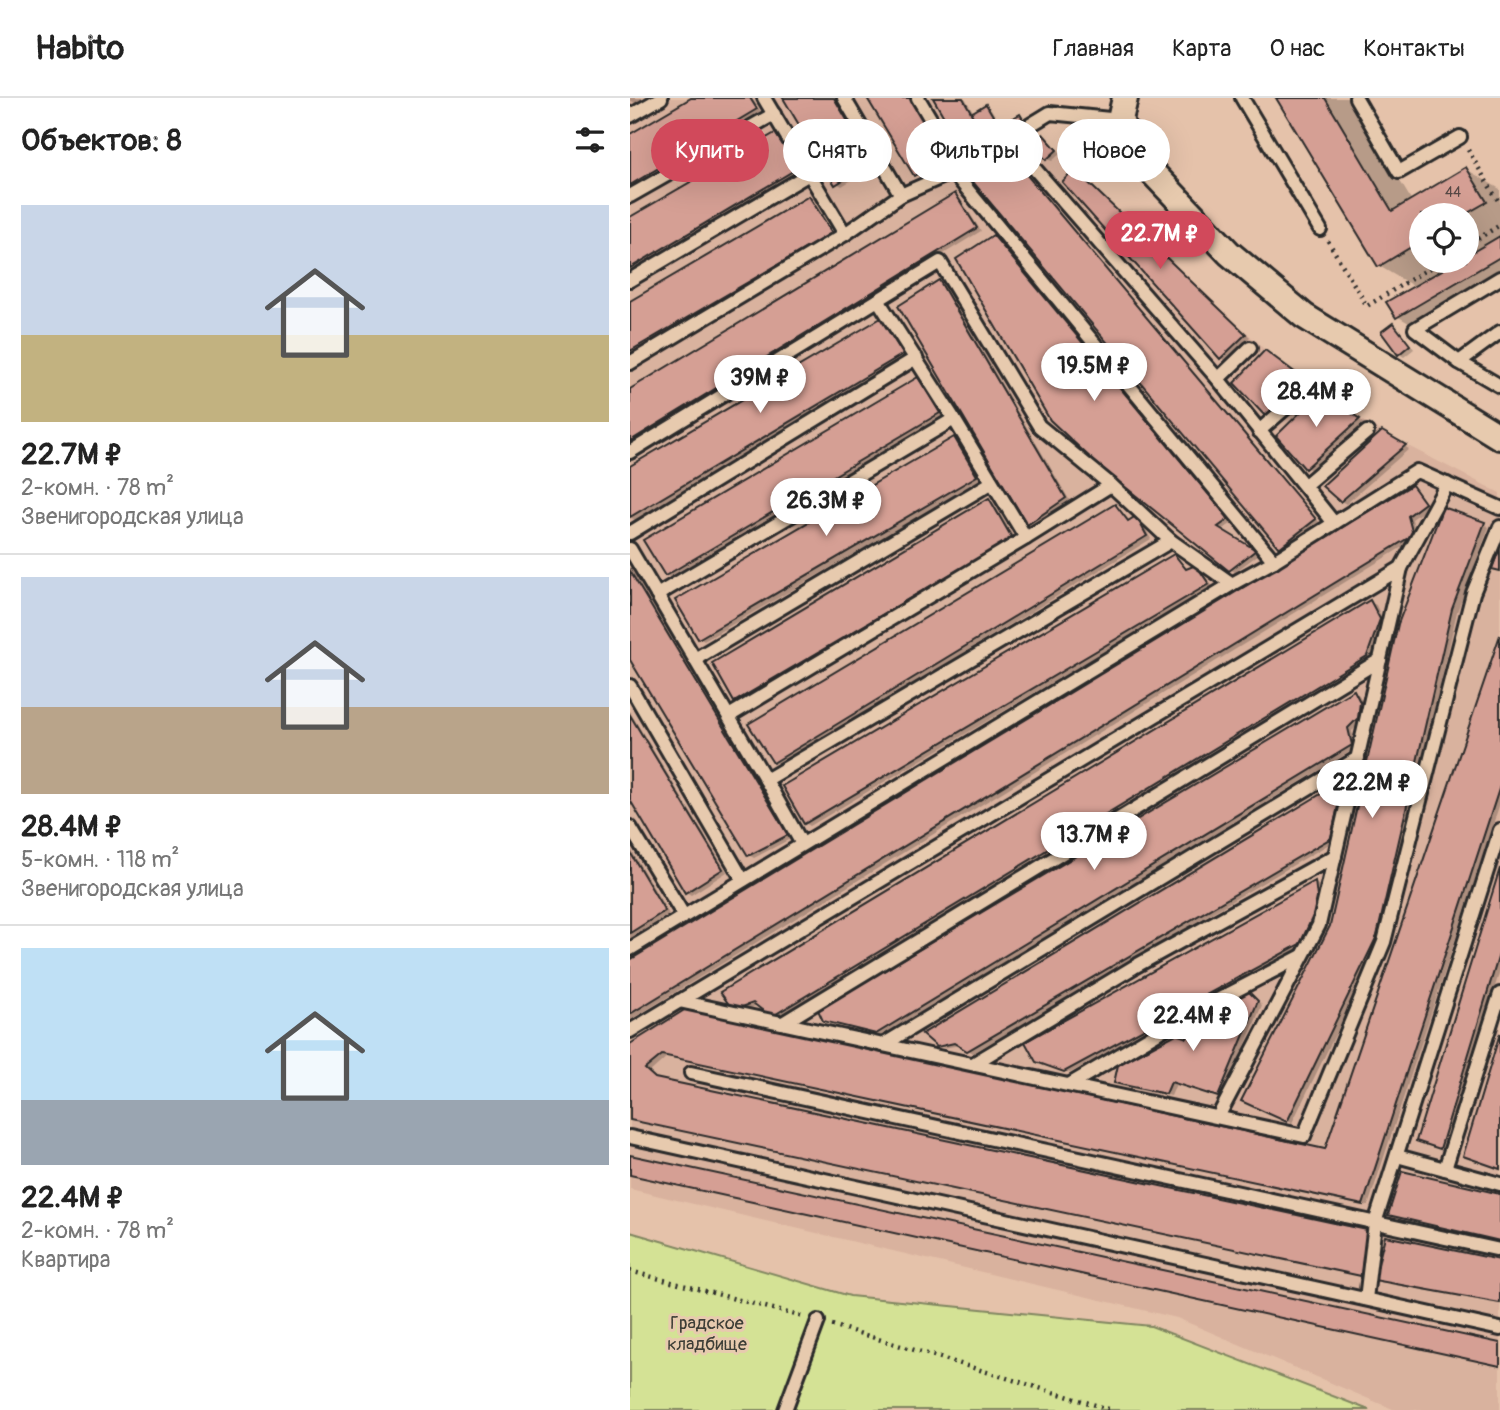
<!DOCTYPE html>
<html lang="ru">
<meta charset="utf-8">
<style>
:root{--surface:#fff;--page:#f6f6f6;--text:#222;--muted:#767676;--line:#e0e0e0;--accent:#d1495b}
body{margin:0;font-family:Pangolin,sans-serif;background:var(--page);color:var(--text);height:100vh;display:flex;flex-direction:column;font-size:26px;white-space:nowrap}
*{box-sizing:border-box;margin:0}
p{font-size:23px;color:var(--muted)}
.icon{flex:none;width:38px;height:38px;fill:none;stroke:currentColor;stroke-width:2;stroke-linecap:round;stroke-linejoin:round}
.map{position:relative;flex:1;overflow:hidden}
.panel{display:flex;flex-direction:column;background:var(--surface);width:630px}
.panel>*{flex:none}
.hud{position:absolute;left:21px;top:21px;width:665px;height:63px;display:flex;gap:14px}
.controls{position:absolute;left:779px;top:105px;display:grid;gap:14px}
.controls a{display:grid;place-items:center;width:70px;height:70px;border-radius:50%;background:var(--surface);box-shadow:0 7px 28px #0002;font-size:35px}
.price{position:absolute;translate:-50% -60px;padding:0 16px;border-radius:24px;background:#fff;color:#222;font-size:23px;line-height:46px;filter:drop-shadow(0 2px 4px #0008)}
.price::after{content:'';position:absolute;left:50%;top:42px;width:21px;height:16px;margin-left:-10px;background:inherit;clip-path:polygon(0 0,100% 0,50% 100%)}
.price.current{background:var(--accent);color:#fff}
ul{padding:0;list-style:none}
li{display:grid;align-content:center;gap:14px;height:371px;padding:0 21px}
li+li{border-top:2px solid var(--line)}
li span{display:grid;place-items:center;height:217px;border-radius:0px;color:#555}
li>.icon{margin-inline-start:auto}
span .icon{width:126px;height:126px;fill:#fffc;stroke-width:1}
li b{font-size:30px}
h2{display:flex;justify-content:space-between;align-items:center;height:84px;padding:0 21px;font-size:30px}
.chip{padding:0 24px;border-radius:32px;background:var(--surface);box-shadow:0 7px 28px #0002;font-size:24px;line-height:63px}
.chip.current{background:var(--accent);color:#fff}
header{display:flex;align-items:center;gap:42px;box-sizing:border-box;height:98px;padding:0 35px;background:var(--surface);border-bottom:2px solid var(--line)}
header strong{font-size:33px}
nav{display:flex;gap:38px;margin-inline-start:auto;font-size:24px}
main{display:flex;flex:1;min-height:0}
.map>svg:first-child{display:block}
</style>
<header>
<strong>Habito</strong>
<nav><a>Главная</a><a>Карта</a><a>О нас</a><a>Контакты</a></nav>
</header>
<main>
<section class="panel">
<h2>Объектов: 8<svg class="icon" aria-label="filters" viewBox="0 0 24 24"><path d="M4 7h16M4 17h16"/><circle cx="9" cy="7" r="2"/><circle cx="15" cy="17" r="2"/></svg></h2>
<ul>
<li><span style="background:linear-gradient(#c9d6e8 60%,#c2b280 0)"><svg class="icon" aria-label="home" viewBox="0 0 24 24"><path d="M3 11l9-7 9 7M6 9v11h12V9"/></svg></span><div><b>22.7M ₽</b><p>2-комн. · 78 m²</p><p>Звенигородская улица</p></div></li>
<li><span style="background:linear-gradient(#c9d6e8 60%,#b9a48a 0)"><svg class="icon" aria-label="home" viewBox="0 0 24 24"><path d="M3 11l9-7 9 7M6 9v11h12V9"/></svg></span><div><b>28.4M ₽</b><p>5-комн. · 118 m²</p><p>Звенигородская улица</p></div></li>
<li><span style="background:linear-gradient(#bfe0f5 70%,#9aa5b1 0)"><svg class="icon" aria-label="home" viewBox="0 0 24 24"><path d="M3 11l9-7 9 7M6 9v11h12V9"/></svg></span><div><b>22.4M ₽</b><p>2-комн. · 78 m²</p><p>Квартира</p></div></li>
</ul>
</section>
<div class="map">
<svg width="870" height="1312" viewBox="0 0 870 1312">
<rect width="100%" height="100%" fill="#e5c2aa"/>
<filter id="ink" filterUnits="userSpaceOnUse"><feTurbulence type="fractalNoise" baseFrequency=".0143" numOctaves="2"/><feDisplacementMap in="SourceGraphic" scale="14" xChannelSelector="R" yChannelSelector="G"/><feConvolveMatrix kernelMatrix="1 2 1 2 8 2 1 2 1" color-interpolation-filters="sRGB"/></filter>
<g filter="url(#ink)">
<path fill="#d9b29e" d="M0,0H333L341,14L356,6L369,28L390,16L405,42L413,36L444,71L635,252L690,295L730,321L776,347L870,395V1312H765L547,1220L0,1091Z"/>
<path fill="#d4e295" stroke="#808660" stroke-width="2" d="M0,1134L220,1198L521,1228L739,1312H0Z"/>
<g fill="#0003" fill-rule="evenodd">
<path d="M0,0H15L5,5L0,2Z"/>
<path d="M64,0H122L131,14L0,92V38Z"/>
<path d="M155,0H207L246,67L212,88L207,85Z"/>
<path d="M239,0L321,61L291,80L285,77Z"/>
<path d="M305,0H335L344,15L356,8L361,11L372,29L390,18L395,21L408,43L413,38L418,41L431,55L422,63L417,61L406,47L383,60L690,425L656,452L650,449L346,84L367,67L354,46L340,54L335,51Z"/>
<path d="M648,0H720L782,103L836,71L870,91V179L784,228L767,218L785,189L749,168ZM791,117H836V163H791Z"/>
<path d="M145,37L150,40L172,73L0,175V121Z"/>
<path d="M449,76L620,239L596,263L591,260L434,84Z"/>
<path d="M325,97L330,100L351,133L0,348V293Z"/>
<path d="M179,100L184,103L206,138L0,258V205Z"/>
<path d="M364,139L369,142L603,425L591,432L629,456L605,474L600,471Z"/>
<path d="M309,184L314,187L440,403L403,429L398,426Z"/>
<path d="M251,222L256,225L277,259L5,422L0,419V370Z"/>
<path d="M763,227L768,230L784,251L774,259L769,256Z"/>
<path d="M641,257L675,283L642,321L637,318L607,285Z"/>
<path d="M288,281L293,284L314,318L41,480L36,477Z"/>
<path d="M691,297L734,325L682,372L677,370Z"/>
<path d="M752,335L779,351L716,406L711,403Z"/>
<path d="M324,342L329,344L351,382L74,543L69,540Z"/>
<path d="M782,389L787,392L799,409L782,421L787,440L0,922V864Z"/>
<path d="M359,402L364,405L386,443L111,605L106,602Z"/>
<path d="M485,408L490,411L500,423L506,420L511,423L521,441L149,667L144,664Z"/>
<path d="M854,426L859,429L827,514L752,841L662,1025L618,1005L702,829Z"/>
<path d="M544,458L549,461L558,472L566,469L571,472L583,489L180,728L175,725Z"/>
<path d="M0,469L162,740L124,760L119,757L0,558Z"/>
<path d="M740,504L746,507L754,525L742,560L147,921L129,907L109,914L104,910Z"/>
<path d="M870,543V705L738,1108L38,958L19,975L28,983L737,1134L742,1137L736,1179L0,1022V948L696,1053Z"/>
<path d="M724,594L729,597L735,608L733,622L722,633L726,650L252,938L200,925L194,922Z"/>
<path d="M0,614L97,774L61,797L56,794L0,699Z"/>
<path d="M714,684L718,686L706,742L343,955L330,947L314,950L295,937Z"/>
<path d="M0,750L39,816L0,841Z"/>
<path d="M870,776V872L816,1053L788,1043Z"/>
<path d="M685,785L690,788L692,810L676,849L440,975L413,966Z"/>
<path d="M617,894L632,907L593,1001L546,986L541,998L491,988L486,985L558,942Z"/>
<path d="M0,1059L870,1247V1268L0,1077Z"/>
<path d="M870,1164V1206L751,1184L746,1181Z"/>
</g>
<g fill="#d59f94" stroke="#2b2b2b" stroke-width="2">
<path d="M61,0H120L127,11L0,87V36Z"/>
<path d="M153,0H204L242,64L205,87Z"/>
<path d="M237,0H282L317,58L284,78Z"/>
<path d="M303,0H333L355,39L333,52Z"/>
<path d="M646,0H695L762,113L836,69L857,104L834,117H791V143L748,169Z"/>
<path d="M356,6L369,28L355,39L341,15Z"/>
<path d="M390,16L405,42L365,66L350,42L369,28Z"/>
<path d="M145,35L168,70L0,170V119Z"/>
<path d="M413,36L427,52L416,62L403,45Z"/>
<path d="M380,57L686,421L649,450L343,84L365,66Z"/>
<path d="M444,71L616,236L590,261L432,84Z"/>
<path d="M325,95L347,130L0,343V291Z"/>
<path d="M179,98L202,135L0,253V203Z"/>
<path d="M363,137L599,421L588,429L626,452L599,473L467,366L420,322L326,161Z"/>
<path d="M870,138V159L766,220L756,204L828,163H836V158Z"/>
<path d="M309,182L436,400L397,427L268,208Z"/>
<path d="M251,220L273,256L0,419V368Z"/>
<path d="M763,225L780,247L768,257L751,234Z"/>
<path d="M635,252L671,279L636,319L604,285Z"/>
<path d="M288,279L310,315L35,478L13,442Z"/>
<path d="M690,295L730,321L675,371L646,338Z"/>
<path d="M752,333L776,347L710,404L692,388Z"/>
<path d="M324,339L347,378L68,541L45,502Z"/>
<path d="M782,387L795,405L778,418L783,437L0,916V862Z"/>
<path d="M359,400L382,440L104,604L82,565Z"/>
<path d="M485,406L498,423L506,418L517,438L143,665L118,626Z"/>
<path d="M813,409L855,424L822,511L747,838L657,1024L611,1003L700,828L768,526Z"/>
<path d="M870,448V473L862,471Z"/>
<path d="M544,456L556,471L566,467L579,486L174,726L152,688Z"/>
<path d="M0,473L158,737L118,758L0,562Z"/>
<path d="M740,502L750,521L737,558L141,919L123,905L103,912L90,894Z"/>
<path d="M870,537V688L733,1107L32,957L15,971L25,980L737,1132L731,1178L0,1022V946L56,911L695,1051Z"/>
<path d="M724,592L730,604L728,620L718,630L722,647L246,936L193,923L188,912Z"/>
<path d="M0,617L93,771L55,795L0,702Z"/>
<path d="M714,682L701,740L337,953L324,945L307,949L292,936Z"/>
<path d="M0,754L35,813L0,835Z"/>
<path d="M870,770V853L810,1051L786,1043Z"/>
<path d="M685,783L688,807L670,846L434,974L406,964L395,944Z"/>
<path d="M617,892L628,903L588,999L541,984L536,996L484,985L488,967L546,936L557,940L561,929Z"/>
<path d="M870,935V1071L833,1058Z"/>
<path d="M0,1057L870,1245V1268L0,1077Z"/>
<path d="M772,1073L870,1096V1143L758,1117Z"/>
<path d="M755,1138L870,1162V1205L744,1182Z"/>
</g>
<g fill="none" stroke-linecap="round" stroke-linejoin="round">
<g stroke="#2b2b2b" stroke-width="18">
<g id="service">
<path d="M134,0L215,136"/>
<path d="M214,0L271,97"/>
<path d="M288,0L325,62L323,74L644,463"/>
<path d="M612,0L690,131"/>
<path d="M726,0L769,74L830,39"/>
<path d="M0,18L31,0"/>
<path d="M397,62L588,281L704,425"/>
<path d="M0,98L144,16"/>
<path d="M0,182L179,76"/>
<path d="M248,202L324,321L396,440"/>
<path d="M870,234L829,264L870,288"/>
<path d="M829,264L785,231L870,180"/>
<path d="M0,265L215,136L271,97L323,74L420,15L490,22"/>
<path d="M588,281L620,250"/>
<path d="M629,333L674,294"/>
<path d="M0,354L310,164L409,328L481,387L541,443L602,486"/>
<path d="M675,387L737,334"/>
<path d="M0,435L286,260"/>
<path d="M0,451L136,682L172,746"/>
<path d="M27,497L324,321"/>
<path d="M65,561L361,385"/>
<path d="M0,588L113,782"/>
<path d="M99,618L396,440L481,387"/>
<path d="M136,682L541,443"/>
<path d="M0,729L54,818"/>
<path d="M0,851L602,486L644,463L787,373L870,410"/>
<path d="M49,903L674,1038L754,844L843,495L870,429"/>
<path d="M153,925L750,562"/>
<path d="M0,933L771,470L817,386"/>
<path d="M253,947L728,660"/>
<path d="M343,966L504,869L705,758"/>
<path d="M61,975L870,1152"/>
<path d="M439,987L549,922L672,858"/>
<path d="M588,1019L689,827L771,470"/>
<path d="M0,1039L870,1231"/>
<path d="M767,1058L870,1086"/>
<path d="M815,1071L870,896"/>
<path d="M736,1201L745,1125L870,732"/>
<path d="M155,1312L188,1223"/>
</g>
</g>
<g stroke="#2b2b2b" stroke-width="30">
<path id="minor" d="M495,0L490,22L504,55L599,155L674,218L870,339"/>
</g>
<g stroke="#2b2b2b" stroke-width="4.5" stroke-dasharray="2 5" stroke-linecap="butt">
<path d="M838,52L870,106"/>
<path d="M698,143L737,208L811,163"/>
<path d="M836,148L870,127"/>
<path d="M0,1173L173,1219"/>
<path d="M202,1227L482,1312"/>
</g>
<use href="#service" stroke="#e7caae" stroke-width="12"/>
<use href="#minor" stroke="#e7caae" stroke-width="24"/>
</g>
</g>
<g text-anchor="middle" stroke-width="6" stroke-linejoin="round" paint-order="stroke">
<g font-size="14" fill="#564845">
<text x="823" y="99">44</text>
</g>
<g font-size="18" fill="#3c3d36" stroke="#e7caae">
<text x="77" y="1231">Градское<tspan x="77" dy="21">кладбище</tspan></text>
</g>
</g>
</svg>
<div class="controls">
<a><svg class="icon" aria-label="locate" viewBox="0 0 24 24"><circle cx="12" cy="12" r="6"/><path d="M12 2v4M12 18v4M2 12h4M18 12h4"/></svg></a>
</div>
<b class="price current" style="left:530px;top:173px">22.7M ₽</b>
<b class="price" style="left:464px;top:305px">19.5M ₽</b>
<b class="price" style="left:130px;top:317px">39M ₽</b>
<b class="price" style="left:686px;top:331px">28.4M ₽</b>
<b class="price" style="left:196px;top:440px">26.3M ₽</b>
<b class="price" style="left:742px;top:722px">22.2M ₽</b>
<b class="price" style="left:464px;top:774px">13.7M ₽</b>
<b class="price" style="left:563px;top:955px">22.4M ₽</b>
<div class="hud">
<a class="chip current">Купить</a>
<a class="chip">Снять</a>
<a class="chip">Фильтры</a>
<a class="chip">Новое</a>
</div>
</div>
</main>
